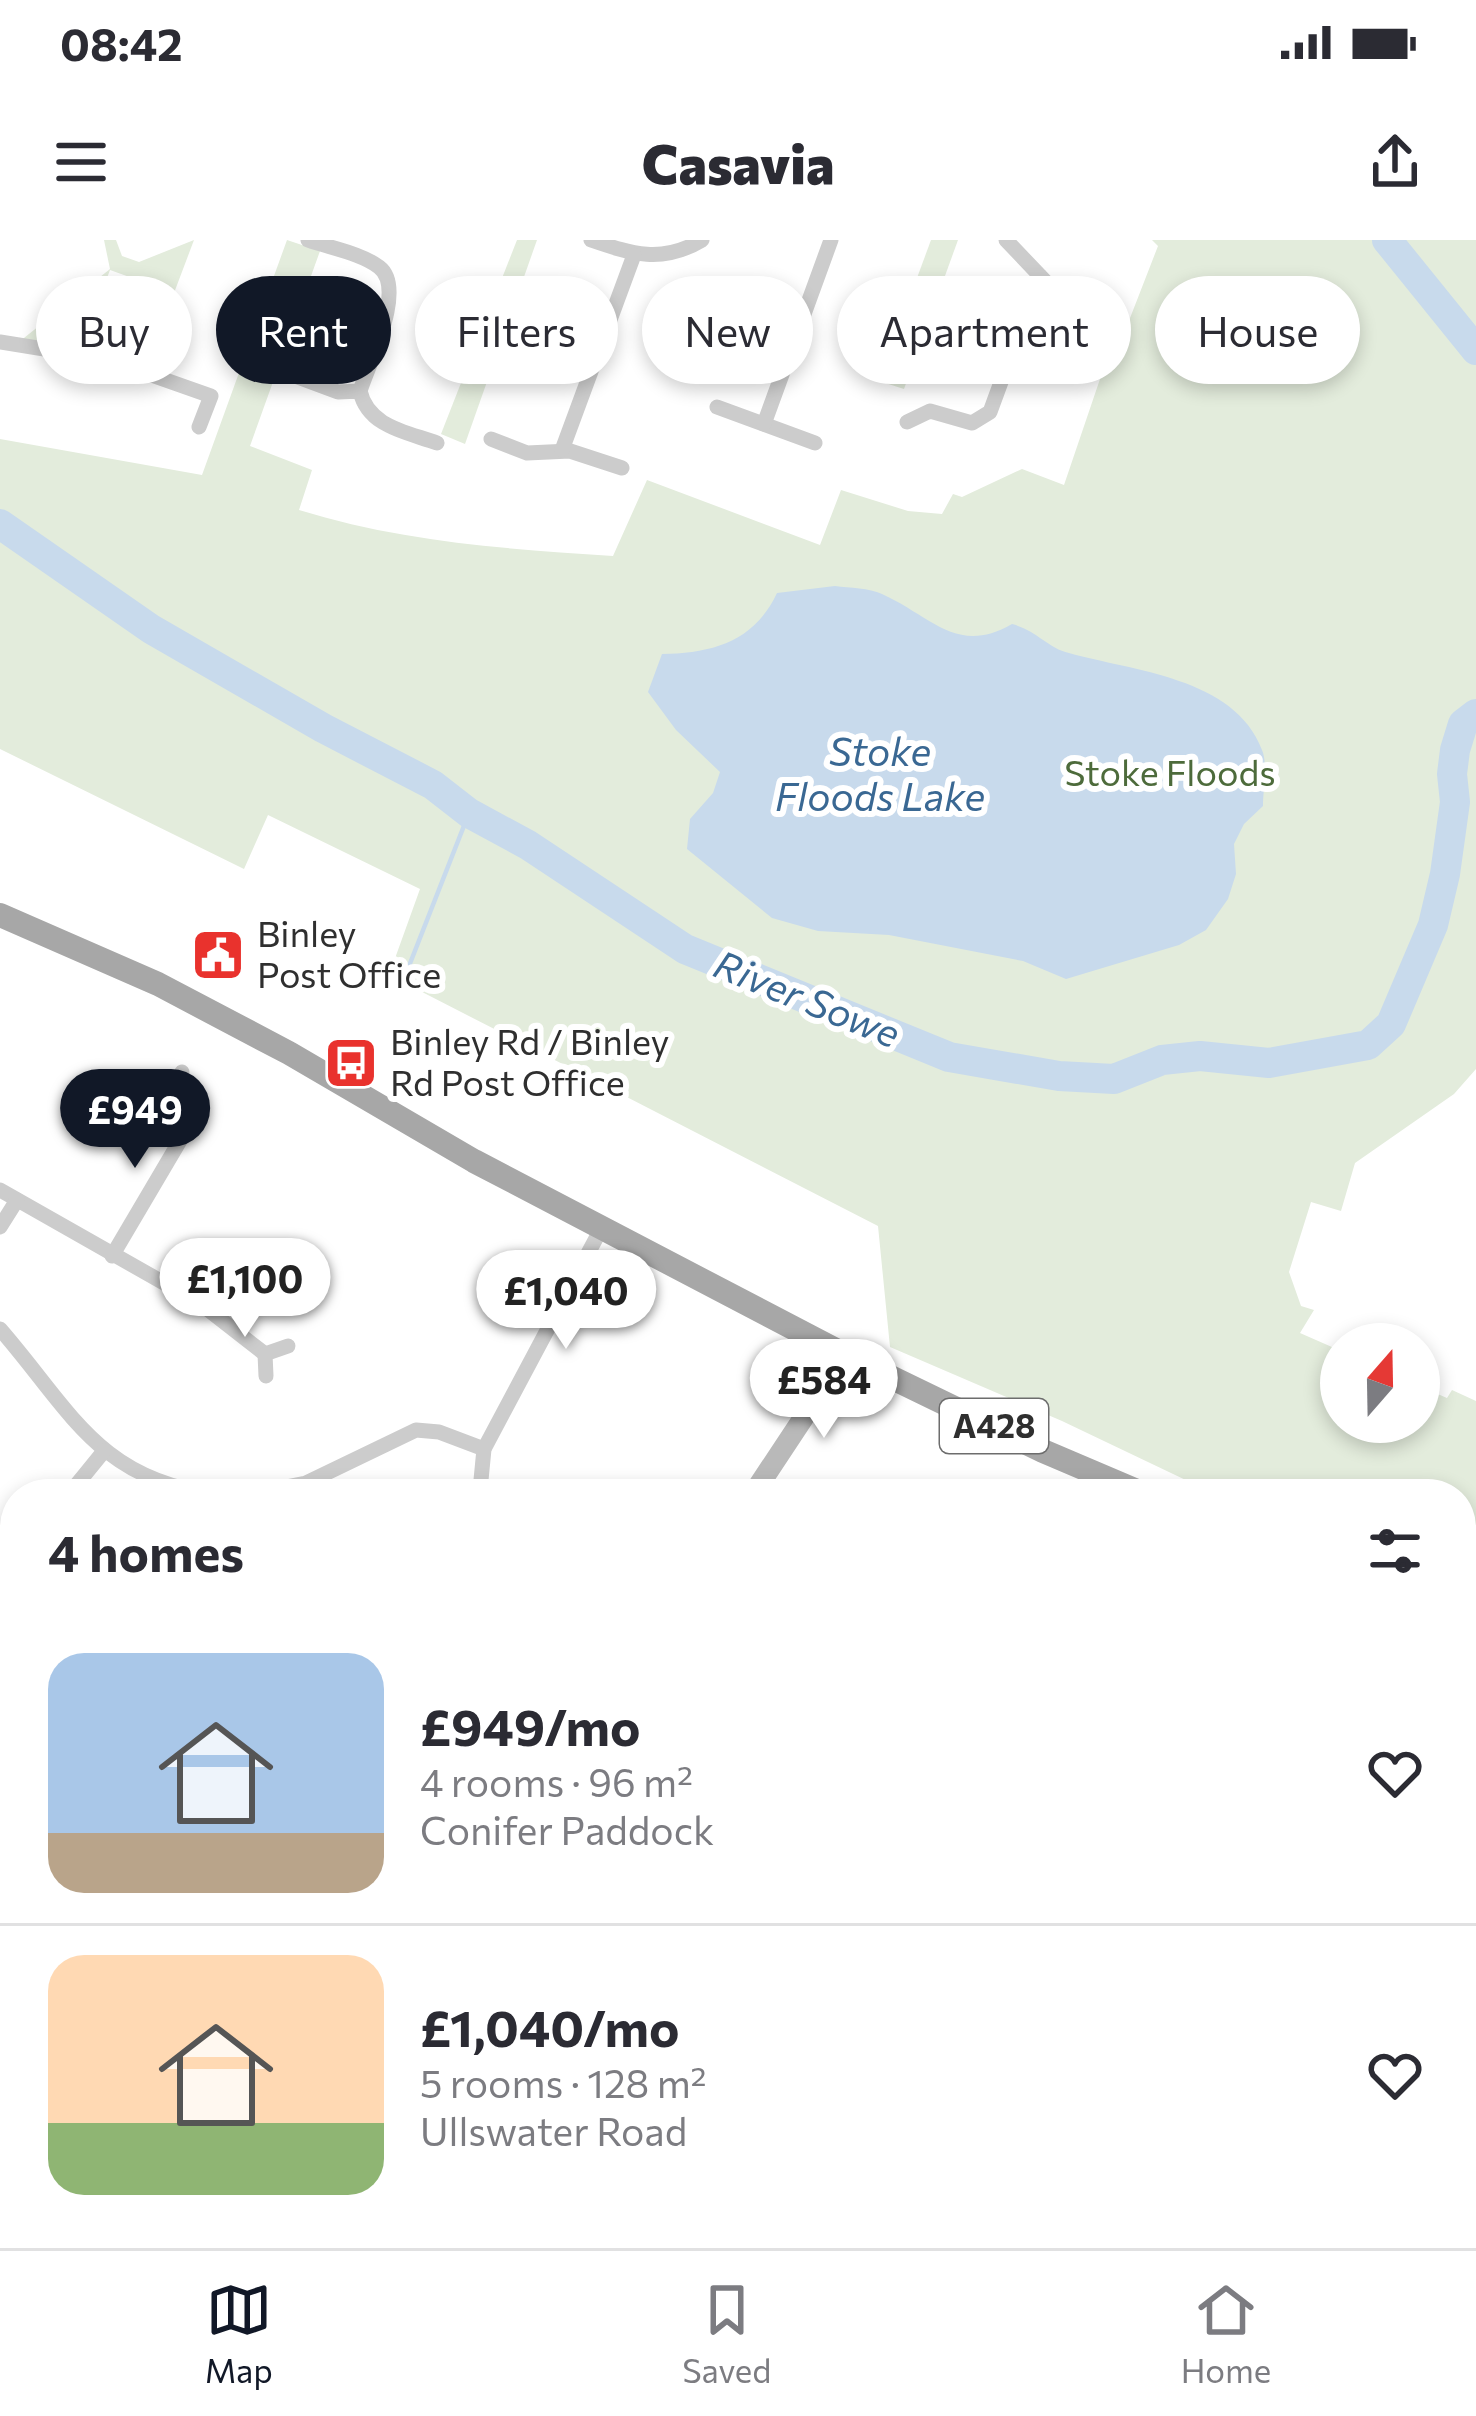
<!DOCTYPE html>
<meta charset="utf-8">
<style>
:root{--surface:#fff;--page:#f7f7f7;--text:#2b2b33;--muted:#7c7c81;--line:#e1e1e2;--accent:#111827}
body{margin:0;font-family:Commissioner,sans-serif;background:var(--page);color:var(--text);height:100vh;display:flex;flex-direction:column;font-size:45px;white-space:nowrap}
*{box-sizing:border-box;margin:0}
p{font-size:39px;color:var(--muted)}
.icon{flex:none;width:66px;height:66px;fill:none;stroke:currentColor;stroke-width:2;stroke-linecap:round;stroke-linejoin:round}
.map{position:relative;flex:1;overflow:hidden}
.details{position:absolute;left:0px;top:1239px;width:1476px;height:771px;display:flex;flex-direction:column;background:var(--surface);border-radius:48px 48px 0 0;box-shadow:0 6px 18px #0003}
.details>*{flex:none}
.guide{position:absolute;left:36px;top:36px;width:1404px;height:108px;display:flex;gap:24px}
.needle{width:78px;rotate:20deg}
.fabs{position:absolute;left:1320px;top:1083px;display:grid;gap:24px}
.fabs a{display:grid;place-items:center;width:120px;height:120px;border-radius:50%;background:var(--surface);box-shadow:0 6px 18px #0003;font-size:60px}
.price{position:absolute;translate:-50% -102px;padding:0 27px;border-radius:42px;background:#fff;color:#222;font-size:39px;line-height:78px;filter:drop-shadow(0 3px 6px #0008)}
.price::after{content:'';position:absolute;left:50%;top:72px;width:36px;height:27px;margin-left:-18px;background:inherit;clip-path:polygon(0 0,100% 0,50% 100%)}
.price.active{background:var(--accent);color:#fff}
ul{padding:0;list-style:none}
li{display:flex;align-items:center;gap:36px;height:300px;padding:0 48px}
li+li{border-top:3px solid var(--line)}
li span{display:grid;place-items:center;flex:none;width:336px;height:240px;border-radius:36px;color:#555}
li>.icon{margin-inline-start:auto}
span .icon{width:144px;height:144px;fill:#fffc;stroke-width:1}
li b{font-size:51px}
h2{display:flex;justify-content:space-between;align-items:center;height:144px;padding:0 48px;font-size:51px}
.chip{padding:0 42px;border-radius:54px;background:var(--surface);box-shadow:0 6px 18px #0003;font-size:42px;line-height:108px}
.chip.active{background:var(--accent);color:#fff}
.status{display:flex;justify-content:space-between;align-items:center;height:84px;padding:0 60px;background:var(--surface);direction:ltr}
.status svg{height:33px;fill:currentColor}
header{display:flex;justify-content:space-between;align-items:center;height:156px;padding:0 48px;background:var(--surface);font-size:54px;font-weight:800}
.tabs{display:flex;justify-content:space-around;align-items:center;height:168px;border-top:3px solid var(--line);background:var(--surface);font-size:33px;color:var(--muted)}
.tabs a{display:grid;justify-items:center;gap:6px}
.tabs .active{color:var(--accent)}
.map>svg:first-child{display:block}
</style>
<div class="status"><b>08:42</b><svg viewBox="0 0 49 12"><path d="M0 12V9h3v3zM5 12V6h3v6zM10 12V3h3v9zM15 12V0h3v12zM26 1h20v11H26zM47 4h2v5h-2z"/></svg></div>
<header><svg class="icon" aria-label="menu" viewBox="0 0 24 24"><path d="M4 6h16M4 12h16M4 18h16"/></svg>Casavia<svg class="icon" aria-label="share" viewBox="0 0 24 24"><path d="M12 15V3M7 8l5-5 5 5M5 13v7h14v-7"/></svg></header>
<div class="map">
<svg width="1476" height="2008" viewBox="0 0 1476 2008">
<rect width="100%" height="100%" fill="#fff"/>
<g fill="#e3ecdc">
<path d="M104,0H116L122,16L139,22L194,0L174,53L110,30L79,111L19,102L110,29Z"/>
<path d="M287,0L320,11L250,206L312,230L299,270C402,302 506,309 613,316L647,240L820,305L841,250L908,271L942,274L953,254L962,257L1022,229L1064,245L1117,89L1125,91L1158,6L1152,0H1476V829L1454,854L1355,923L1341,971L1311,962L1289,1032L1301,1066L1314,1070L1300,1093L1341,1111V1182H1419V1146L1447,1158L1452,1150L1476,1161V1357L1461,1356V1254H1215L1062,1181L890,1107L878,986L389,735L420,649L268,575L244,629L0,509V199L202,235Z"/>
<path d="M517,0H537L465,204L441,194Z"/>
<path d="M931,0H958L904,149L879,141Z"/>
<path d="M941,1995H1170L1156,2008H932Z"/>
</g>
<path fill="#c8daec" d="M835,346C850,348 869,348 882,354C931,376 957,416 1012,384C1036,390 1048,408 1069,413C1132,431 1235,437 1262,510C1268,524 1263,549 1263,566L1244,584L1234,604L1236,634L1228,659L1206,690L1179,705L1066,739L1023,721L889,695L818,691L772,678L687,609L690,579L713,553L720,532L676,490L648,452L662,414C712,413 754,402 777,353Z"/>
<g fill="none" stroke-linecap="round" stroke-linejoin="round">
<path stroke="#c8daec" stroke-width="4.5" d="M409,726L469,573"/>
<g stroke="#c8daec" stroke-width="30">
<path d="M1387,0L1476,110"/>
<path d="M0,284L151,389L323,488L433,545L469,573L528,605L685,709L949,817L1059,836L1114,839L1162,820L1200,816L1269,823L1368,805L1391,784L1433,685L1445,634L1455,562L1452,534L1455,510L1463,484L1476,474"/>
</g>
<g stroke="#ccc" stroke-width="15">
<path d="M308,0C330,8 361,13 379,27C407,48 369,123 360,151"/>
<path d="M591,0C632,14 662,24 702,0"/>
<path d="M1006,0L1085,83L1106,96"/>
<path d="M0,102L106,119L211,156L199,187"/>
<path d="M295,136L338,152L360,151C368,187 407,192 437,203"/>
<path d="M717,167L815,203"/>
<path d="M907,182L930,171L972,183L990,172L1040,36"/>
<path d="M764,184L831,0"/>
<path d="M491,199L527,213L570,211L622,228"/>
<path d="M562,210L634,15"/>
<path d="M164,864L182,832"/>
<path d="M0,950L201,1064L265,1114"/>
<path d="M0,987L17,960"/>
<path d="M112,1016L181,899C182,870 156,860 134,848"/>
<path d="M0,1089C69,1168 98,1240 214,1254"/>
<path d="M266,1136L265,1114L288,1106"/>
<path d="M69,1254L104,1211"/>
<path d="M251,1254L306,1243L416,1190L439,1192L484,1209"/>
<path d="M485,1254L481,1240L484,1209L601,989"/>
<path d="M0,1366L15,1330"/>
<path d="M1461,1904L1476,1920"/>
<path d="M740,1995L751,2008"/>
<path d="M1357,1995L1371,2008"/>
<path d="M1284,1998L1288,1995"/>
<path d="M463,2008L477,1995"/>
</g>
<g stroke="#b9b9b9" stroke-width="21">
<path d="M753,1254L845,1115"/>
<path d="M1461,1399L1476,1396"/>
<path d="M0,1729L15,1724"/>
<path d="M1461,1956L1476,1939"/>
<path d="M1413,2008L1425,1995"/>
</g>
<g stroke="#a7a7a7" stroke-width="24">
<path d="M0,675L158,744L289,813L474,921L845,1115L1043,1211L1144,1254"/>
<path d="M1461,1381L1468,1378"/>
<path d="M1461,1415L1476,1441"/>
<path d="M1461,1452L1476,1479"/>
</g>
</g>
<defs>
<g id="civic-square" transform="scale(2.7)"><rect x="-9" y="-9" width="18" height="18" rx="4" fill="#e9322d" stroke="#fff"/><path d="M-.6-6.5H3V-4.5H.6V-3L4-1V1h2V6H-6V1h2V-1L-.6-3ZM-1.2 2.5V6h2.4V2.5Z" fill="#fff"/></g>
<g id="bus-square" transform="scale(2.7)"><rect x="-9" y="-9" width="18" height="18" rx="4" fill="#e9322d" stroke="#fff"/><path d="M-5-6H5V4H4V6H2V4H-2V6H-4V4H-5ZM-3.5-4V0h7V-4ZM-3.5 1.2v1.5H-2V1.2ZM2 1.2v1.5H3.5V1.2Z" fill="#fff"/></g>
</defs>
<g fill-rule="evenodd">
<use href="#civic-square" x="218" y="715"/>
<use href="#bus-square" x="351" y="823"/>
</g>
<g text-anchor="middle" stroke-width="12" stroke-linejoin="round" paint-order="stroke">
<rect fill="#fff" stroke="#6d6d6d" stroke-width="3" x="940" y="1159" width="108" height="54" rx="9"/>
<g font-size="33" font-weight="bold" fill="#2f2f2f">
<text x="994" y="1198">A428</text>
</g>
<g font-size="36" fill="#4d6b3b" stroke="#fff">
<text x="1170" y="546">Stoke Floods</text>
</g>
<g font-size="36" fill="#2f2f2f" stroke="#fff" text-anchor="start">
<text x="257" y="707">Binley<tspan x="257" dy="41">Post Office</tspan></text>
<text x="390" y="815">Binley Rd / Binley<tspan x="390" dy="41">Rd Post Office</tspan></text>
</g>
<g font-size="39" font-style="italic" fill="#3a6893" stroke="#fff">
<text x="880" y="526">Stoke<tspan x="880" dy="45">Floods Lake</tspan></text>
<text transform="translate(807 759) rotate(22)" y="14">River Sowe</text>
</g>
</g>
</svg>
<div class="fabs">
<a><svg class="needle" viewBox="-14 -14 28 28"><path d="M0-13l5 13h-10z" fill="#e53935"/><path d="M0 13l5-13h-10z" fill="#7c7c81"/></svg></a>
</div>
<b class="price active" style="left:135px;top:931px">£949</b>
<b class="price" style="left:245px;top:1100px">£1,100</b>
<b class="price" style="left:566px;top:1112px">£1,040</b>
<b class="price" style="left:824px;top:1201px">£584</b>
<div class="guide">
<a class="chip">Buy</a>
<a class="chip active">Rent</a>
<a class="chip">Filters</a>
<a class="chip">New</a>
<a class="chip">Apartment</a>
<a class="chip">House</a>
</div>
<section class="details">
<h2>4 homes<svg class="icon" aria-label="filters" viewBox="0 0 24 24"><path d="M4 7h16M4 17h16"/><circle cx="9" cy="7" r="2"/><circle cx="15" cy="17" r="2"/></svg></h2>
<ul>
<li><span style="background:linear-gradient(#a9c7e8 75%,#b9a48a 0)"><svg class="icon" aria-label="home" viewBox="0 0 24 24"><path d="M3 11l9-7 9 7M6 9v11h12V9"/></svg></span><div><b>£949/mo</b><p>4 rooms · 96 m²</p><p>Conifer Paddock</p></div><svg class="icon" aria-label="heart" viewBox="0 0 24 24"><path d="M12 20l-8-8c-3-5 5-10 8-4 3-6 11-1 8 4z"/></svg></li>
<li><span style="background:linear-gradient(#ffd9b3 70%,#8fb573 0)"><svg class="icon" aria-label="home" viewBox="0 0 24 24"><path d="M3 11l9-7 9 7M6 9v11h12V9"/></svg></span><div><b>£1,040/mo</b><p>5 rooms · 128 m²</p><p>Ullswater Road</p></div><svg class="icon" aria-label="heart" viewBox="0 0 24 24"><path d="M12 20l-8-8c-3-5 5-10 8-4 3-6 11-1 8 4z"/></svg></li>
</ul>
</section>
</div>
<nav class="tabs">
<a class="active"><svg class="icon" aria-label="map" viewBox="0 0 24 24"><path d="M3 6l6-2 6 2 6-2v14l-6 2-6-2-6 2zM9 4v14M15 6v14"/></svg>Map</a>
<a><svg class="icon" aria-label="saved" viewBox="0 0 24 24"><path d="M7 4h10v16l-5-4-5 4z"/></svg>Saved</a>
<a><svg class="icon" aria-label="home" viewBox="0 0 24 24"><path d="M3 11l9-7 9 7M6 9v11h12V9"/></svg>Home</a>
</nav>
